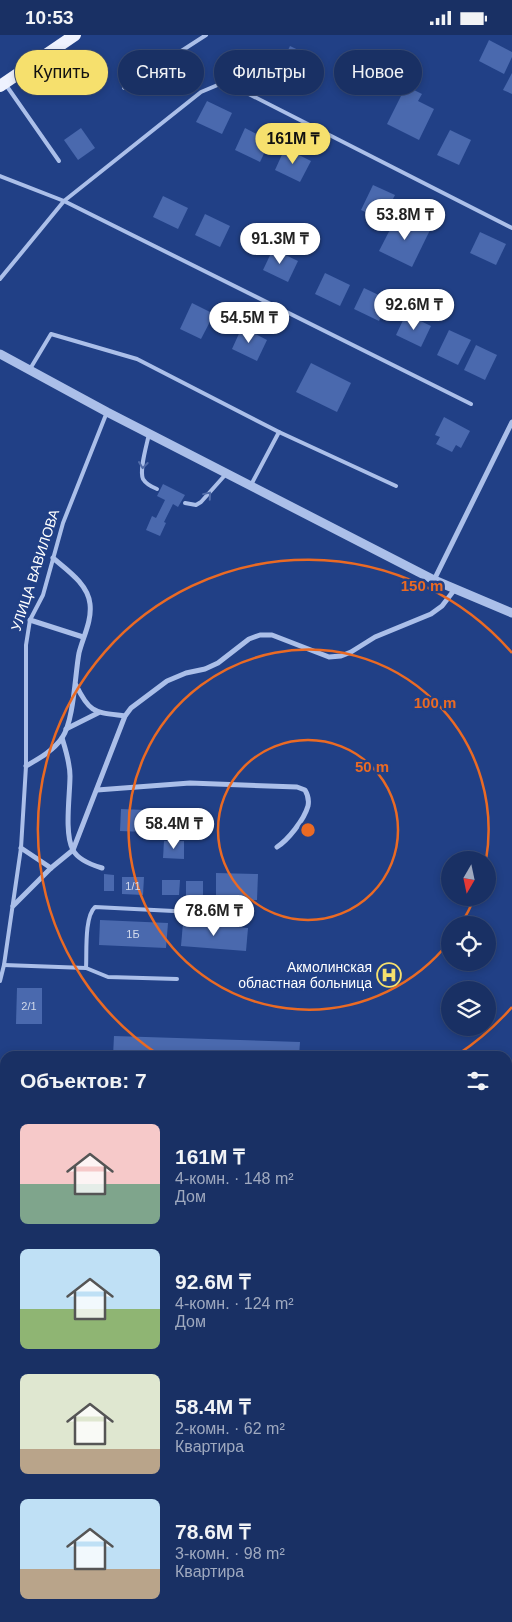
<!DOCTYPE html>
<html lang="ru">
<meta charset="utf-8">
<style>
:root{--surface:#193064;--page:#22386a;--text:#f1f3f6;--muted:#9fa9bf;--line:#374b78;--accent:#f6e06d}
body{margin:0;font-family:Helvetica,sans-serif;background:var(--page);color:var(--text);height:100vh;display:flex;flex-direction:column;font-size:19px;white-space:nowrap}
*{box-sizing:border-box;margin:0}
p{font-size:16px;color:var(--muted)}
.icon{flex:none;width:28px;height:28px;fill:none;stroke:currentColor;stroke-width:2;stroke-linecap:round;stroke-linejoin:round}
.map{position:relative;flex:1;overflow:hidden}
.panel{position:absolute;left:0px;top:1016px;width:512px;height:571px;display:flex;flex-direction:column;background:var(--surface);border-radius:15px 15px 0 0;box-shadow:0 2px 8px #0003,0 0 0 1px var(--line)}
.panel>*{flex:none}
.top-card{position:absolute;left:15px;top:15px;width:482px;height:45px;display:flex;gap:10px}
.needle{width:32px;rotate:189deg}
.buttons{position:absolute;left:441px;top:816px;display:grid;gap:10px}
.buttons a{display:grid;place-items:center;width:55px;height:55px;border-radius:50%;background:var(--surface);box-shadow:0 2px 8px #0003,0 0 0 1px var(--line);font-size:25px}
.price{position:absolute;translate:-50% -42px;padding:0 11px;border-radius:18px;background:#fff;color:#222;font-size:16px;line-height:32px;filter:drop-shadow(0 1px 2px #0008)}
.price::after{content:'';position:absolute;left:50%;top:30px;width:15px;height:11px;margin-left:-8px;background:inherit;clip-path:polygon(0 0,100% 0,50% 100%)}
.price.current{background:var(--accent);color:#111}
ul{padding:0;list-style:none}
li{display:flex;align-items:center;gap:15px;height:125px;padding:0 20px}
li span{display:grid;place-items:center;flex:none;width:140px;height:100px;border-radius:8px;color:#555}
li>.icon{margin-inline-start:auto}
span .icon{width:60px;height:60px;fill:#fffc;stroke-width:1}
li b{font-size:21px}
h2{display:flex;justify-content:space-between;align-items:center;height:60px;padding:0 20px;font-size:21px}
.chip{padding:0 18px;border-radius:22px;background:var(--surface);box-shadow:0 2px 8px #0003,0 0 0 1px var(--line);font-size:18px;line-height:45px}
.chip.current{background:var(--accent);color:#111}
.status{display:flex;justify-content:space-between;align-items:center;height:35px;padding:0 25px;background:var(--surface);direction:ltr}
.status svg{height:14px;fill:currentColor}
.map>svg:first-child{display:block}
</style>
<div class="status"><b>10:53</b><svg viewBox="0 0 49 12"><path d="M0 12V9h3v3zM5 12V6h3v6zM10 12V3h3v9zM15 12V0h3v12zM26 1h20v11H26zM47 4h2v5h-2z"/></svg></div>
<div class="map">
<svg width="512" height="1587" viewBox="0 0 512 1587">
<rect width="100%" height="100%" fill="#214086"/>
<g fill="#4a69ae">
<path d="M489,5L512,17V22L504,39L479,26Z"/>
<path d="M290,11L315,23L305,44L280,32Z"/>
<path d="M512,38V59L503,55Z"/>
<path d="M406,51L422,59L418,66L434,74L419,105L387,89Z"/>
<path d="M207,66L232,78L222,99L196,87Z"/>
<path d="M81,93L95,113L78,125L64,105Z"/>
<path d="M245,93L270,106L260,127L235,115Z"/>
<path d="M450,95L471,105L459,130L437,120Z"/>
<path d="M285,113L311,126L300,147L275,135Z"/>
<path d="M373,150L395,160L382,185L361,175Z"/>
<path d="M163,161L188,173L178,194L153,182Z"/>
<path d="M205,179L230,191L220,212L195,200Z"/>
<path d="M398,179L430,195L412,232L379,216Z"/>
<path d="M480,197L506,209L496,230L470,218Z"/>
<path d="M273,214L298,226L288,247L263,235Z"/>
<path d="M325,238L350,250L340,271L315,259Z"/>
<path d="M364,253L389,265L379,286L354,274Z"/>
<path d="M192,268L214,279L201,304L180,294Z"/>
<path d="M406,279L431,291L421,312L396,300Z"/>
<path d="M242,292L267,305L257,326L232,314Z"/>
<path d="M449,295L471,305L458,330L437,320Z"/>
<path d="M476,310L497,320L485,345L464,335Z"/>
<path d="M311,328L351,348L337,377L296,357Z"/>
<path d="M444,382L470,396L461,413L456,410L452,417L436,409L440,402L435,400Z"/>
<path d="M163,449L185,460L178,472L173,469L164,487L166,488L160,501L146,495L152,481L156,483L165,465L157,461Z"/>
<path d="M121,774L146,775V797L120,796Z"/>
<path d="M164,806H184V824L163,823Z"/>
<path d="M216,838L258,839L257,865H216Z"/>
<path d="M104,839L114,840V856H104Z"/>
<path d="M122,842H144L143,860L122,859Z"/>
<path d="M162,845H180L179,860H162Z"/>
<rect x="186" y="846" width="17" height="15"/>
<path d="M100,885L168,888L166,913L99,910Z"/>
<path d="M183,888L248,893L246,916L181,911Z"/>
<path d="M17,953H42V989H16Z"/>
<path d="M114,1001L300,1007L299,1021H113Z"/>
<rect x="167" y="1582" width="31" height="5"/>
<path d="M244,1582H261V1587H243Z"/>
</g>
<g fill="none" stroke-linecap="round" stroke-linejoin="round">
<g stroke="#abbfe9" stroke-width="4">
<path d="M6,50L59,126"/>
<path d="M124,53L206,0"/>
<path d="M0,141L64,166L471,369"/>
<path d="M0,244L64,166L201,57L220,49L241,55L512,193"/>
<path d="M30,334L51,299L137,324L279,397L396,451"/>
<path d="M149,399C147,409 139,435 143,444C146,449 152,452 157,454"/>
<path d="M251,450L279,397"/>
<path d="M185,468L196,470L201,467L226,439"/>
<path d="M4,930L86,933L108,942L177,944"/>
<path d="M86,933C87,919 84,882 95,872L252,880"/>
<path d="M0,946L4,930L21,813L26,731V610L30,585L43,560L63,488L107,377"/>
<path d="M306,1018L307,1021"/>
<path d="M0,1376H5"/>
<path d="M0,1552H5"/>
<path d="M42,1587V1582"/>
</g>
<g stroke="#abbfe9" stroke-width="5">
<path d="M434,545L512,387"/>
<path d="M30,585L83,602"/>
<path d="M76,650C90,679 95,677 125,681"/>
<path d="M66,694L98,678"/>
<path d="M62,703C66,716 70,728 70,741C70,760 64,799 73,815C78,825 92,830 102,833"/>
<path d="M26,731C38,724 53,716 62,703C74,686 75,639 79,618C83,602 92,586 90,569C88,549 67,535 53,523"/>
<path d="M97,755L190,748L297,752L305,755C308,760 309,766 308,771C304,785 288,805 277,812"/>
<path d="M21,813L51,833"/>
<path d="M13,871L51,833L73,815L125,681L131,673L167,646L186,638L205,634L218,628L249,604L260,600H272L329,622L341,621L351,617L375,602L431,579L442,571L455,554"/>
</g>
<g stroke="#abbfe9" stroke-width="9">
<path d="M0,319L107,377L434,545L512,578"/>
<path d="M0,1162L5,1167"/>
<path d="M4,1587L6,1582"/>
</g>
<path stroke="#eef2fe" stroke-width="12" d="M0,51L75,0"/>
</g>
<defs><path id="oneway-chevron" d="M-2-3.5L2.5 0L-2 3.5" fill="none" stroke-width="1.6" stroke-linecap="round" stroke-linejoin="round" transform="scale(1.25)"/></defs>
<g stroke="#516ca9">
<use href="#oneway-chevron" transform="translate(143 430) rotate(97)"/>
<use href="#oneway-chevron" transform="translate(208 460) rotate(-50)"/>
</g>
<g fill="none" stroke="#ea6a24" stroke-width="2.5">
<circle cx="308" cy="795" r="90"/>
<path d="M474 864A180 180 0 0 1 461 889M450 906A180 180 0 1 1 486 825"/>
<path d="M512 972A270 270 0 0 1 457 1020M159 1020A270 270 0 1 1 512 618"/>
</g>
<defs>
<g id="hospital-ring" transform="scale(1.25)"><circle r="9.5" fill="#214086" stroke="#f6e06d" stroke-width="1.5"/><path d="M-5-5h3v3.5h4V-5h3V5h-3V1.5h-4V5h-3Z" fill="#f6e06d"/></g>
</defs>
<g fill-rule="evenodd">
<use href="#hospital-ring" x="389" y="940"/>
</g>
<g text-anchor="middle" stroke-width="5" stroke-linejoin="round" paint-order="stroke">
<g font-size="11" fill="#d2daeb">
<text x="133" y="855">1/1</text>
<text x="133" y="903">1Б</text>
<text x="29" y="975">2/1</text>
</g>
<g font-size="14" fill="#fff" stroke="#214086">
<text transform="translate(35 535) rotate(-72)" y="5">УЛИЦА ВАВИЛОВА</text>
</g>
<g font-size="14" fill="#fff" stroke="#214086" text-anchor="end">
<text x="372" y="937">Акмолинская<tspan x="372" dy="16">областная больница</tspan></text>
</g>
</g>
<circle cx="308" cy="795" r="8" fill="#ea6a24" stroke="#214086" stroke-width="2.5"/>
<g font-size="15" text-anchor="middle" font-weight="bold" fill="#ea6a24" stroke="#214086" stroke-width="5" stroke-linejoin="round" paint-order="stroke">
<text x="422" y="556">150 m</text>
<text x="435" y="673">100 m</text>
<text x="372" y="737">50 m</text>
</g>
</svg>
<div class="buttons">
<a><svg class="needle" viewBox="-14 -14 28 28"><path d="M0-13l5 13h-10z" fill="#e53935"/><path d="M0 13l5-13h-10z" fill="#9fa9bf"/></svg></a>
<a><svg class="icon" aria-label="locate" viewBox="0 0 24 24"><circle cx="12" cy="12" r="6"/><path d="M12 2v4M12 18v4M2 12h4M18 12h4"/></svg></a>
<a><svg class="icon" aria-label="layers" viewBox="0 0 24 24"><path d="M12 4l9 5-9 5-9-5zM3 14l9 5 9-5"/></svg></a>
</div>
<b class="price current" style="left:293px;top:130px">161M ₸</b>
<b class="price" style="left:405px;top:206px">53.8M ₸</b>
<b class="price" style="left:280px;top:230px">91.3M ₸</b>
<b class="price" style="left:414px;top:296px">92.6M ₸</b>
<b class="price" style="left:249px;top:309px">54.5M ₸</b>
<b class="price" style="left:174px;top:815px">58.4M ₸</b>
<b class="price" style="left:214px;top:902px">78.6M ₸</b>
<div class="top-card">
<a class="chip current">Купить</a>
<a class="chip">Снять</a>
<a class="chip">Фильтры</a>
<a class="chip">Новое</a>
</div>
<section class="panel">
<h2>Объектов: 7<svg class="icon" aria-label="filters" viewBox="0 0 24 24"><path d="M4 7h16M4 17h16"/><circle cx="9" cy="7" r="2"/><circle cx="15" cy="17" r="2"/></svg></h2>
<ul>
<li><span style="background:linear-gradient(#f6c9c9 60%,#7fa58c 0)"><svg class="icon" aria-label="home" viewBox="0 0 24 24"><path d="M3 11l9-7 9 7M6 9v11h12V9"/></svg></span><div><b>161M ₸</b><p>4-комн. · 148 m²</p><p>Дом</p></div></li>
<li><span style="background:linear-gradient(#bfe0f5 60%,#8fb573 0)"><svg class="icon" aria-label="home" viewBox="0 0 24 24"><path d="M3 11l9-7 9 7M6 9v11h12V9"/></svg></span><div><b>92.6M ₸</b><p>4-комн. · 124 m²</p><p>Дом</p></div></li>
<li><span style="background:linear-gradient(#dfe7d0 75%,#b9a48a 0)"><svg class="icon" aria-label="home" viewBox="0 0 24 24"><path d="M3 11l9-7 9 7M6 9v11h12V9"/></svg></span><div><b>58.4M ₸</b><p>2-комн. · 62 m²</p><p>Квартира</p></div></li>
<li><span style="background:linear-gradient(#bfe0f5 70%,#b9a48a 0)"><svg class="icon" aria-label="home" viewBox="0 0 24 24"><path d="M3 11l9-7 9 7M6 9v11h12V9"/></svg></span><div><b>78.6M ₸</b><p>3-комн. · 98 m²</p><p>Квартира</p></div></li>
</ul>
</section>
</div>
